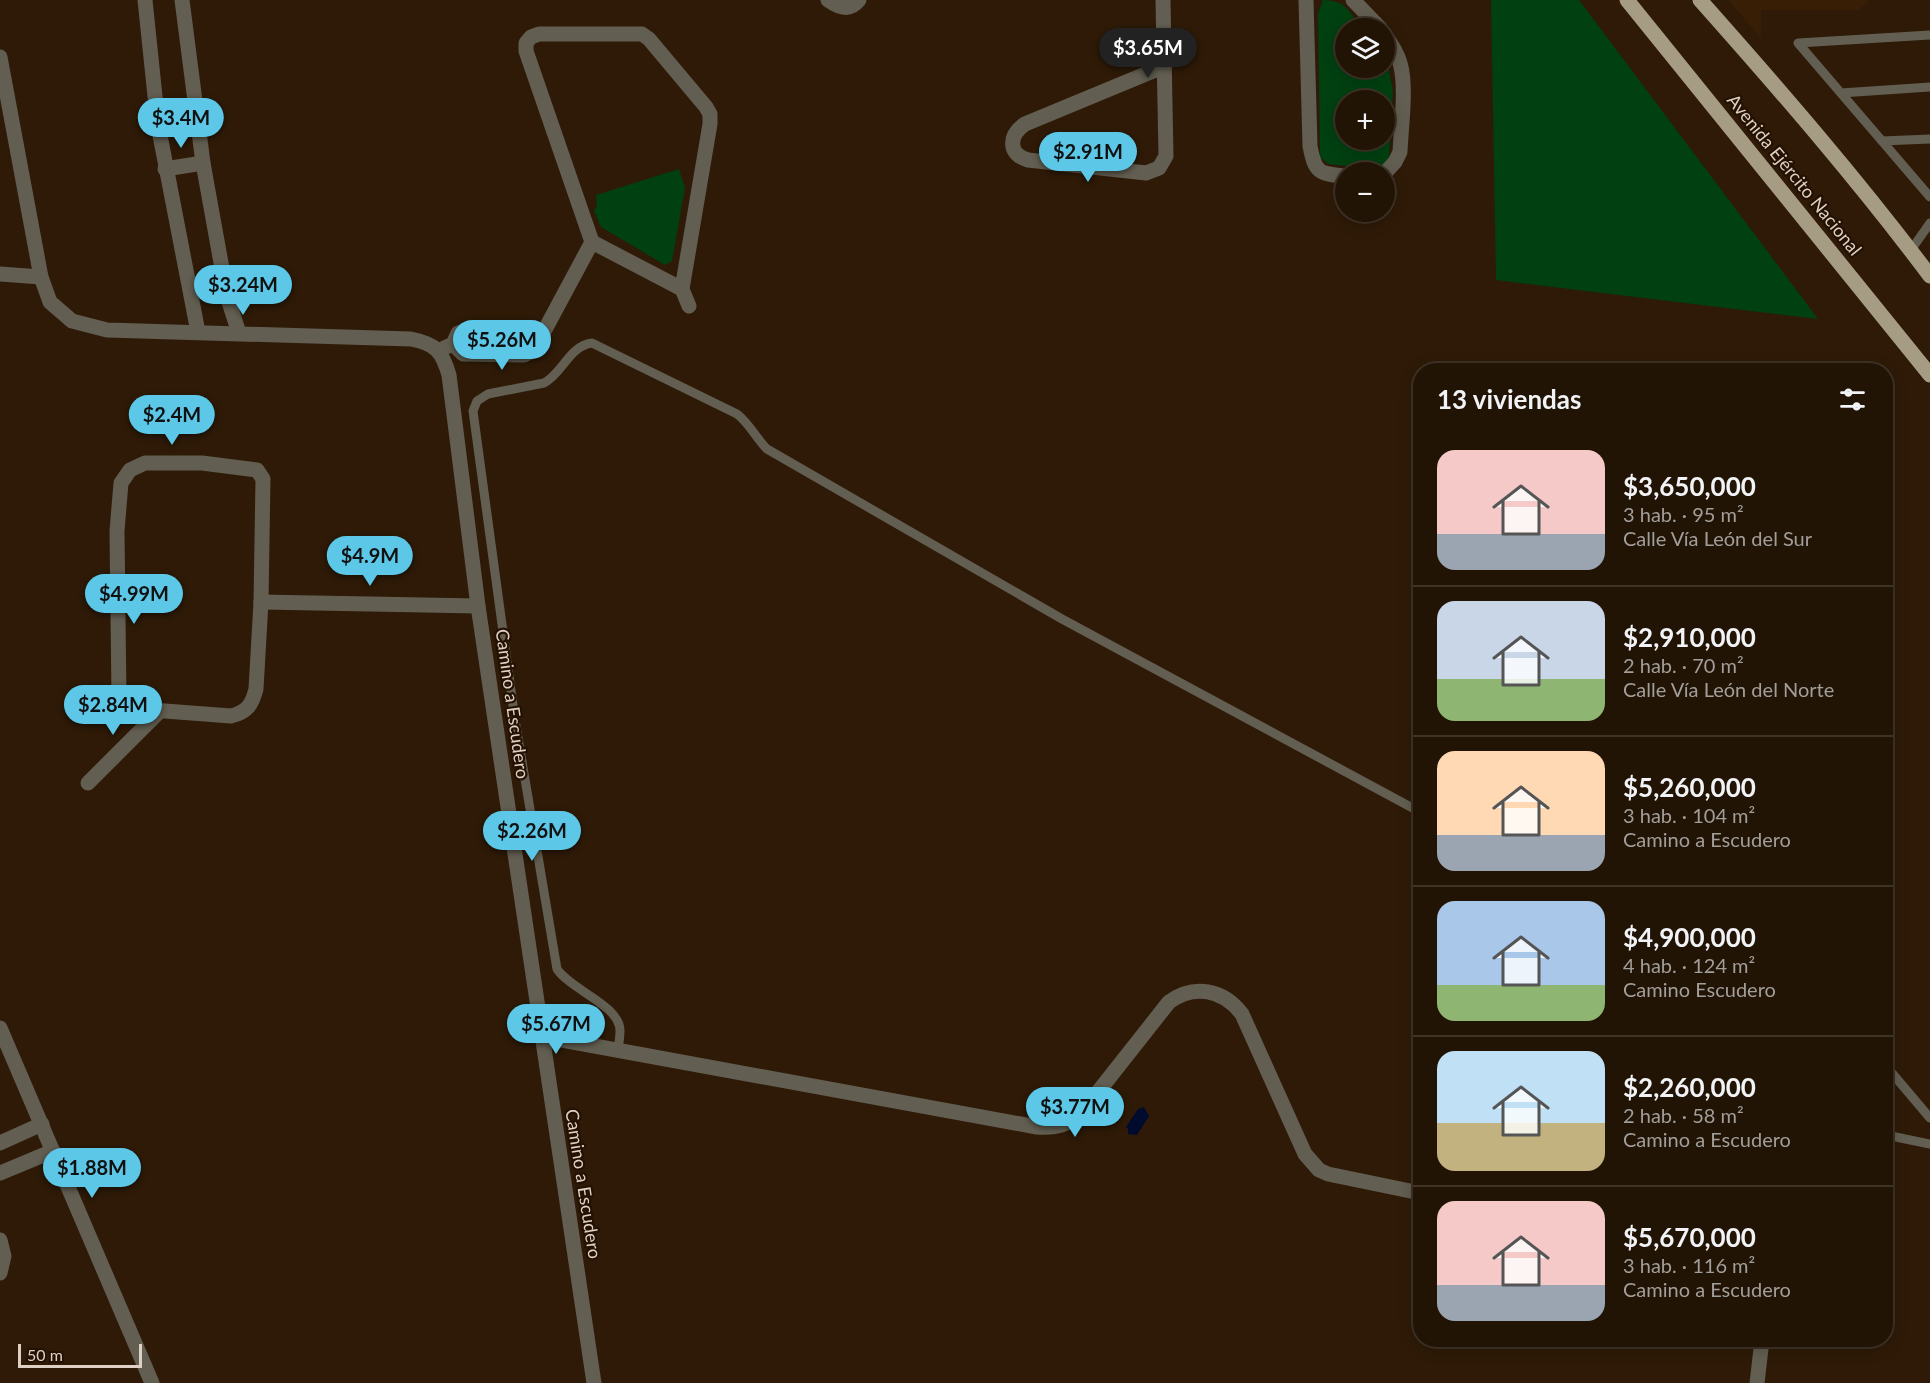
<!DOCTYPE html>
<html lang="es">
<meta charset="utf-8">
<style>
:root{--surface:#221405;--page:#2e2113;--text:#f1f3f6;--muted:#a29e9a;--line:#3f3327;--accent:#5cc7e7}
body{margin:0;font-family:Lato,sans-serif;background:var(--page);color:var(--text);height:100vh;display:flex;flex-direction:column;font-size:22px;white-space:nowrap}
*{box-sizing:border-box;margin:0}
p{font-size:20px;color:var(--muted)}
.icon{flex:none;width:33px;height:33px;fill:none;stroke:currentColor;stroke-width:2;stroke-linecap:round;stroke-linejoin:round}
.map{position:relative;flex:1;overflow:hidden}
.side{position:absolute;left:1413px;top:363px;width:480px;height:984px;display:flex;flex-direction:column;background:var(--surface);border-radius:24px;box-shadow:0 3px 15px #0003,0 0 0 2px var(--line)}
.side>*{flex:none}
.fabs{position:absolute;left:1335px;top:18px;display:grid;gap:12px}
.fabs a{display:grid;place-items:center;width:60px;height:60px;border-radius:50%;background:var(--surface);box-shadow:0 3px 15px #0003,0 0 0 2px var(--line);font-size:30px}
.scale{position:absolute;left:18px;bottom:15px;width:124px;box-sizing:border-box;padding-left:6px;border:3px solid #ded0c5;border-top:0;font-size:16px;line-height:21px;white-space:nowrap;color:#ded0c5;-webkit-text-stroke:4px #241101;paint-order:stroke}
.price{position:absolute;translate:-50% -51px;padding:0 14px;border-radius:21px;background:var(--accent);color:#111;font-size:20px;line-height:39px;filter:drop-shadow(0 2px 3px #0008)}
.price::after{content:'';position:absolute;left:50%;top:36px;width:18px;height:14px;margin-left:-9px;background:inherit;clip-path:polygon(0 0,100% 0,50% 100%)}
.price.on{background:#222;color:#fff}
ul{padding:0;list-style:none}
li{display:flex;align-items:center;gap:18px;height:150px;padding:0 24px}
li+li{border-top:2px solid var(--line)}
li span{display:grid;place-items:center;flex:none;width:168px;height:120px;border-radius:18px;color:#555}
li>.icon{margin-inline-start:auto}
span .icon{width:72px;height:72px;fill:#fffc;stroke-width:1}
li b{font-size:26px}
h2{display:flex;justify-content:space-between;align-items:center;height:72px;padding:0 24px;font-size:26px}
.map>svg:first-child{display:block}
</style>
<div class="map">
<svg width="1930" height="1383" viewBox="0 0 1930 1383">
<rect width="100%" height="100%" fill="#2e1a07"/>
<path fill="#381e05" d="M1728,0H1870L1859,10H1761V38Z"/>
<g fill="#014011" fill-rule="evenodd">
<path d="M1323,0C1346,0 1349,11 1361,28H1346V68H1384L1385,60L1388,65L1393,91L1389,159L1380,170L1328,164L1320,157L1318,13ZM1346,100H1384V140H1346Z"/>
<path d="M1491,0H1579L1818,319L1496,280Z"/>
<path d="M679,169L685,188L672,261L665,265L601,227L594,211L597,205L596,195Z"/>
</g>
<path fill="#000b2e" d="M1144,1107L1149,1116L1137,1135L1128,1134V1129L1126,1127L1138,1109Z"/>
<g fill="none" stroke-linecap="round" stroke-linejoin="round">
<g stroke="#625e51" stroke-width="9">
<path d="M1930,35L1798,43L1930,197"/>
<path d="M1841,93L1930,87"/>
<path d="M1882,141L1930,139"/>
<path d="M1911,250L1930,223"/>
<path d="M618,1049C619,1043 620,1036 620,1030C619,1005 571,990 557,969L515,720L473,411L477,401L488,394L544,383C563,373 569,346 592,343L737,414C749,423 756,438 767,449L1062,619L1420,812"/>
<path d="M1886,1066L1930,1118"/>
<path d="M1886,1135L1930,1144"/>
</g>
<g stroke="#625e51" stroke-width="15">
<path d="M145,0L158,125L198,332"/>
<path d="M182,0L203,163L227,296L239,333"/>
<path d="M828,0C839,8 850,11 859,0"/>
<path d="M1163,0L1166,156L1159,168L1146,173L1028,160C1007,154 1009,135 1025,124L1165,66"/>
<path d="M1306,0L1310,146C1315,173 1319,174 1346,176"/>
<path d="M1353,0L1380,28"/>
<path d="M1384,34C1391,43 1397,52 1400,63C1407,86 1401,127 1400,152L1395,162L1384,174"/>
<path d="M165,169L203,163"/>
<path d="M0,274L41,277"/>
<path d="M682,289L592,242L526,51V43L531,37L539,34H642L649,39L706,107L710,114V124L682,289L689,306"/>
<path d="M453,344L463,354L524,355L534,350L592,242"/>
<path d="M444,348L453,344L458,333L464,331L543,335"/>
<path d="M145,463H202L257,470L263,479L261,602L256,689C252,705 247,712 231,716L125,708L119,699L117,531L121,483L130,470Z"/>
<path d="M261,602L478,606"/>
<path d="M88,783L160,711"/>
<path d="M0,1028L152,1383"/>
<path d="M540,1036L1037,1127C1059,1128 1066,1126 1083,1111L1169,1002C1194,984 1223,989 1242,1014L1305,1154L1319,1170L1328,1174L1420,1193"/>
<path d="M0,1143L42,1124"/>
<path d="M0,1173L53,1151"/>
<path d="M0,1240L4,1256L0,1273"/>
<path d="M1757,1383L1762,1340"/>
</g>
<path stroke="#625e51" stroke-width="15" d="M0,57L41,277L50,302L72,321L107,330L411,339C436,344 442,351 449,375L478,606L594,1383"/>
<g stroke="#a69c83" stroke-width="15">
<path d="M1627,0L1930,375"/>
<path d="M1700,0C1780,90 1858,180 1930,276"/>
</g>
</g>
<g text-anchor="middle" stroke-width="4.5" stroke-linejoin="round" paint-order="stroke">
<g font-size="18" fill="#ded0c5" stroke="#241101">
<text transform="translate(1794 175) rotate(51)" y="6">Avenida Ejército Nacional</text>
<text transform="translate(512 704) rotate(82)" y="6">Camino a Escudero</text>
<text transform="translate(583 1184) rotate(81)" y="6">Camino a Escudero</text>
</g>
</g>
</svg>
<div class="fabs">
<a><svg class="icon" aria-label="layers" viewBox="0 0 24 24"><path d="M12 4l9 5-9 5-9-5zM3 14l9 5 9-5"/></svg></a>
<a>+</a>
<a>−</a>
</div>
<div class="scale">50 m</div>
<b class="price on" style="left:1148px;top:79px">$3.65M</b>
<b class="price" style="left:181px;top:149px">$3.4M</b>
<b class="price" style="left:1088px;top:183px">$2.91M</b>
<b class="price" style="left:243px;top:316px">$3.24M</b>
<b class="price" style="left:502px;top:371px">$5.26M</b>
<b class="price" style="left:172px;top:446px">$2.4M</b>
<b class="price" style="left:370px;top:587px">$4.9M</b>
<b class="price" style="left:134px;top:625px">$4.99M</b>
<b class="price" style="left:113px;top:736px">$2.84M</b>
<b class="price" style="left:532px;top:862px">$2.26M</b>
<b class="price" style="left:556px;top:1055px">$5.67M</b>
<b class="price" style="left:1075px;top:1138px">$3.77M</b>
<b class="price" style="left:92px;top:1199px">$1.88M</b>
<section class="side">
<h2>13 viviendas<svg class="icon" aria-label="filters" viewBox="0 0 24 24"><path d="M4 7h16M4 17h16"/><circle cx="9" cy="7" r="2"/><circle cx="15" cy="17" r="2"/></svg></h2>
<ul>
<li><span style="background:linear-gradient(#f6c9c9 70%,#9aa5b1 0)"><svg class="icon" aria-label="home" viewBox="0 0 24 24"><path d="M3 11l9-7 9 7M6 9v11h12V9"/></svg></span><div><b>$3,650,000</b><p>3 hab. · 95 m²</p><p>Calle Vía León del Sur</p></div></li>
<li><span style="background:linear-gradient(#c9d6e8 65%,#8fb573 0)"><svg class="icon" aria-label="home" viewBox="0 0 24 24"><path d="M3 11l9-7 9 7M6 9v11h12V9"/></svg></span><div><b>$2,910,000</b><p>2 hab. · 70 m²</p><p>Calle Vía León del Norte</p></div></li>
<li><span style="background:linear-gradient(#ffd9b3 70%,#9aa5b1 0)"><svg class="icon" aria-label="home" viewBox="0 0 24 24"><path d="M3 11l9-7 9 7M6 9v11h12V9"/></svg></span><div><b>$5,260,000</b><p>3 hab. · 104 m²</p><p>Camino a Escudero</p></div></li>
<li><span style="background:linear-gradient(#a9c7e8 70%,#8fb573 0)"><svg class="icon" aria-label="home" viewBox="0 0 24 24"><path d="M3 11l9-7 9 7M6 9v11h12V9"/></svg></span><div><b>$4,900,000</b><p>4 hab. · 124 m²</p><p>Camino Escudero</p></div></li>
<li><span style="background:linear-gradient(#bfe0f5 60%,#c2b280 0)"><svg class="icon" aria-label="home" viewBox="0 0 24 24"><path d="M3 11l9-7 9 7M6 9v11h12V9"/></svg></span><div><b>$2,260,000</b><p>2 hab. · 58 m²</p><p>Camino a Escudero</p></div></li>
<li><span style="background:linear-gradient(#f6c9c9 70%,#9aa5b1 0)"><svg class="icon" aria-label="home" viewBox="0 0 24 24"><path d="M3 11l9-7 9 7M6 9v11h12V9"/></svg></span><div><b>$5,670,000</b><p>3 hab. · 116 m²</p><p>Camino a Escudero</p></div></li>
</ul>
</section>
</div>
